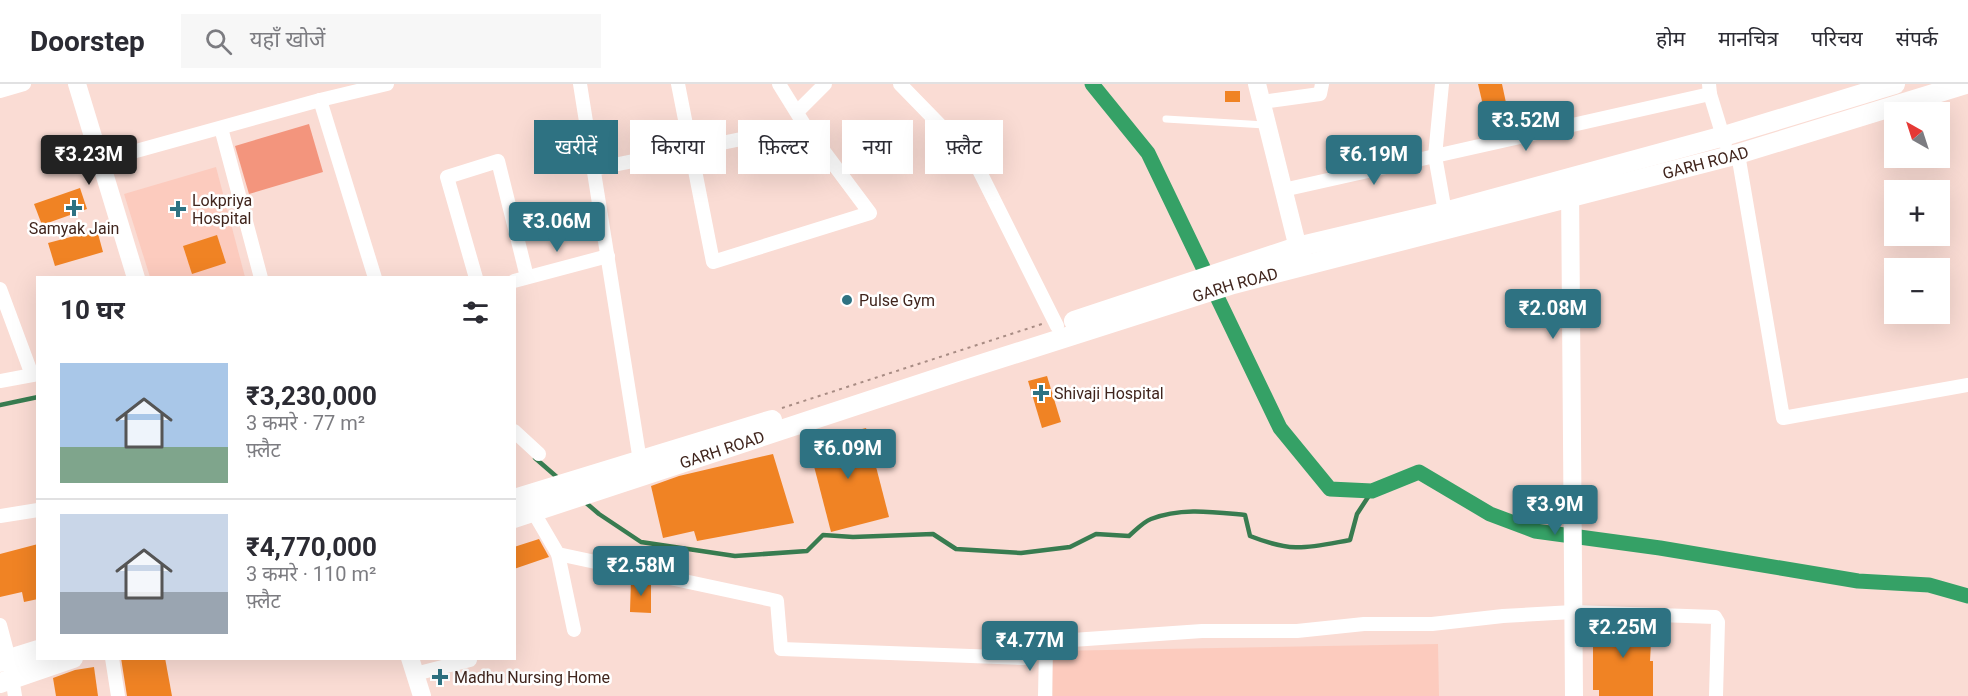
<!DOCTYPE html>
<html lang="hi">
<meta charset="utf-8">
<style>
:root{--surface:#fff;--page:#f7f7f7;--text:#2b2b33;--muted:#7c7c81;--line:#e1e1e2;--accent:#2e7282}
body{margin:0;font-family:Roboto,"Noto Sans Devanagari",sans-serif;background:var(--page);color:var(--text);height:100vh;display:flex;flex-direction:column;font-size:22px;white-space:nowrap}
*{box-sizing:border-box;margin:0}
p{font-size:20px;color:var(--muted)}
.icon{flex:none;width:33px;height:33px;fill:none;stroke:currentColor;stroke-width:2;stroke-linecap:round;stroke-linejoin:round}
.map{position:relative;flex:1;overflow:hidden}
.sheet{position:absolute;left:36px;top:192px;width:480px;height:384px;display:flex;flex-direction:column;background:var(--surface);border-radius:0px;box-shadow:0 6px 24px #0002}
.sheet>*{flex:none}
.hud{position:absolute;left:534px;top:36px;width:570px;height:54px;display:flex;gap:12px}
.needle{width:39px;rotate:321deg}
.controls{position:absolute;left:1884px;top:18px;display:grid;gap:12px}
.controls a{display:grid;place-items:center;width:66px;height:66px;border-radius:0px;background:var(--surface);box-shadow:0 6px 24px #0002;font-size:30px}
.price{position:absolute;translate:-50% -51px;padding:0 14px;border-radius:6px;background:var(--accent);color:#fff;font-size:20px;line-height:39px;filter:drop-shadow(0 2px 3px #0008)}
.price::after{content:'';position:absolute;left:50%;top:36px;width:18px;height:14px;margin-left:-9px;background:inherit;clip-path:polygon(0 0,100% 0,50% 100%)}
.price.selected{background:#222;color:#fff}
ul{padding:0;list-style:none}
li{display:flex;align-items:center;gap:18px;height:150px;padding:0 24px}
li+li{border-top:2px solid var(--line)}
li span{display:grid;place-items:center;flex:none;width:168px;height:120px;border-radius:0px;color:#555}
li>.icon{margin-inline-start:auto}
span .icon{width:72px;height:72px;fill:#fffc;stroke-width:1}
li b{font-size:26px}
h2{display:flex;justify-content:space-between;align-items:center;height:72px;padding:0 24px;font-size:26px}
.tag{padding:0 21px;border-radius:0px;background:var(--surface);box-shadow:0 6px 24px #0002;font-size:21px;line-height:54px}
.tag.selected{background:var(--accent);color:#fff}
header{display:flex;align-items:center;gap:36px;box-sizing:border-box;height:84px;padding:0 30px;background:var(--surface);border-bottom:2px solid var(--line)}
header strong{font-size:28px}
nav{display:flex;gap:33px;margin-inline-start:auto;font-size:21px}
.search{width:420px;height:54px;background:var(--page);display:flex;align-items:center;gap:15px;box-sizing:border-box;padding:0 21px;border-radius:0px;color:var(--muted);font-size:22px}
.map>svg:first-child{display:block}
</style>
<header>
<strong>Doorstep</strong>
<div class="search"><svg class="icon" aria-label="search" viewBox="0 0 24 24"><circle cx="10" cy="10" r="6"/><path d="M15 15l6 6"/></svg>यहाँ खोजें</div>
<nav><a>होम</a><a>मानचित्र</a><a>परिचय</a><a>संपर्क</a></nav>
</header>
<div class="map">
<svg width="1968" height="612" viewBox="0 0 1968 612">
<rect width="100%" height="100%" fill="#fadcd4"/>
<g fill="#fccbbe">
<path d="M216,83L245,193H150L124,110Z"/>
<path d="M1438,560L1439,612H1053L1052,567Z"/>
</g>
<path fill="#f3957d" d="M309,40L323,88L249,110L235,62Z"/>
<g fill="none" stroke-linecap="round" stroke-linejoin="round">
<g stroke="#387c50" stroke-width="4.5">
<path d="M0,321L38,313"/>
<path d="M535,374L558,394"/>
<path d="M585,418L599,430L641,458L735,472L807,467L823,451L853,453L933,450L956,465L1021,469L1070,463L1096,450L1129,452C1136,446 1143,438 1151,435C1181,423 1214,428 1245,431L1250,452C1293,469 1306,464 1350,456L1357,430L1372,407"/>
</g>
<path stroke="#35a166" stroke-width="15" d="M1092,0L1148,69L1280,344L1330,405L1372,407L1419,388L1490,430L1535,447L1660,464L1858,497L1929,501L1968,512"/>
</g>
<g fill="#f08324">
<path d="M1478,0H1502L1508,28L1486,34Z"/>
<rect x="1225" y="7" width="15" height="11"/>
<path d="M80,104L87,125L42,141L34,120Z"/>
<path d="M97,146L103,168L55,182L48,159Z"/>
<path d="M217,151L226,179L192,190L183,162Z"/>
<path d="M1047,292L1061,338L1042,344L1028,297Z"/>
<path d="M866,344L889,433L831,448L808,359Z"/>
<path d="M773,370L794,439L697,457L694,447L663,454L651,402L679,392Z"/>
<path d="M539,455L549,473L514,485V463Z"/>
<path d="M38,460V515L24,518L22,508L0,513V470Z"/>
<path d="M631,495L651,499V529L630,528Z"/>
<path d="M1593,538L1652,540L1650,577H1653V612H1599V606H1593Z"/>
<path d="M121,574H165L172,612H127Z"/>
<path d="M94,583L98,612H56L53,594L75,586Z"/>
</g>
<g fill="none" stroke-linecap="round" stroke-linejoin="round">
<path stroke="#a88c84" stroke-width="2" stroke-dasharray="3 4.5" stroke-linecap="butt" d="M782,324L1042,240"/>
<path stroke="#fff" stroke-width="7" d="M1166,35L1265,41"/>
<g stroke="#fff" stroke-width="14">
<path d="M580,0L640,377"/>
<path d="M779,0L805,42"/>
<path d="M900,0L974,76L1057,242"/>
<path d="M1442,0L1435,72L1710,10"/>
<path d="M1709,0L1710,10L1725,59"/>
<path d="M0,7L24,0"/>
<path d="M320,16L375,194"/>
<path d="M1262,18L1320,10L1322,0"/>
<path d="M797,28L825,0"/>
<path d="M221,44L261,194"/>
<path d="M1738,70L1783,334L1968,301"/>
<path d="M100,77L320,16L387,0"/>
<path d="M594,85L805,42L870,129L713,178L678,0"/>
<path d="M1283,106L1435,72L1445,128"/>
<path d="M476,194L447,93L498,77L527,193"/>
<path d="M514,197L608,172"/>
<path d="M0,205L32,291"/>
<path d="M0,297L38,290"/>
<path d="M514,347L539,370"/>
<path d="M527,422L534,429L558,470L777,517L781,565L1024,574L1058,557L1202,547H1297L1364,540H1432L1503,532L1573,528L1715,533L1718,538L1716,612"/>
<path d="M0,432L38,426"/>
<path d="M558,470L574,546"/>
<path d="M0,541L9,575L15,612"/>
<path d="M112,574L118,612"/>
<path d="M415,590L470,576"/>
<path d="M1045,612L1046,564"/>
</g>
<g stroke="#fff" stroke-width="18">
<path d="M77,0L136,194"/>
<path d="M1257,0L1301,176"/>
<path d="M1570,101L1574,612"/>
<path d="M410,574L422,612"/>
</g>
<g stroke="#fff" stroke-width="20">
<path d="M1074,237L1297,163L1445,128L1724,52L1895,0"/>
<path d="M514,415L772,336"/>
<path id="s1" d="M514,434L960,287L1233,200L1738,70L1966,0"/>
<path d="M0,578L38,566"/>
<path d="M0,599L73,574"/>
</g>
</g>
<g fill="#2e7282" stroke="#fff" stroke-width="2">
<path d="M71 115h6v6h6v6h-6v6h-6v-6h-6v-6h6z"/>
<path d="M175 116h6v6h6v6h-6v6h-6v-6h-6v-6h6z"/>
<circle cx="847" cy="216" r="6"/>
<path d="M1038 300h6v6h6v6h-6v6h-6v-6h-6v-6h6z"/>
<path d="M437 584h6v6h6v6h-6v6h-6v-6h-6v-6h6z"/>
</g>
<g text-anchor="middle" stroke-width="5" stroke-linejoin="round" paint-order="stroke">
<g font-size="16" fill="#40251d" stroke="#fff">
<text dy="6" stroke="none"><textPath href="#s1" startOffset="1244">GARH ROAD</textPath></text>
<text dy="6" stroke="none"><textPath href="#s1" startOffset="758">GARH ROAD</textPath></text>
<text dy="6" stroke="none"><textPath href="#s1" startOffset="219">GARH ROAD</textPath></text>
</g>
<g font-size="16" fill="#40251d" stroke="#fff" text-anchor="start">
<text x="192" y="122">Lokpriya<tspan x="192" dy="18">Hospital</tspan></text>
<text x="74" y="150" text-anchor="middle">Samyak Jain</text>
<text x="859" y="222">Pulse Gym</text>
<text x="1054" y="315">Shivaji Hospital</text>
<text x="454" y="599">Madhu Nursing Home</text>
</g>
</g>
</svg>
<div class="controls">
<a><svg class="needle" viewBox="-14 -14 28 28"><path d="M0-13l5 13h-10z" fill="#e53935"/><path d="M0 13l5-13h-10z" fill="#7c7c81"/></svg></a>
<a>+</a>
<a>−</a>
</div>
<b class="price" style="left:1526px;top:68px">₹3.52M</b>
<b class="price selected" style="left:89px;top:102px">₹3.23M</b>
<b class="price" style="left:1374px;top:102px">₹6.19M</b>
<b class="price" style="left:557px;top:169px">₹3.06M</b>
<b class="price" style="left:1553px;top:256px">₹2.08M</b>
<b class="price" style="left:848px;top:396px">₹6.09M</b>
<b class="price" style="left:1555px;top:452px">₹3.9M</b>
<b class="price" style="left:641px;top:513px">₹2.58M</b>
<b class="price" style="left:1623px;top:575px">₹2.25M</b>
<b class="price" style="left:1030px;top:588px">₹4.77M</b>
<div class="hud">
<a class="tag selected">खरीदें</a>
<a class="tag">किराया</a>
<a class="tag">फ़िल्टर</a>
<a class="tag">नया</a>
<a class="tag">फ़्लैट</a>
</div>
<section class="sheet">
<h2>10 घर<svg class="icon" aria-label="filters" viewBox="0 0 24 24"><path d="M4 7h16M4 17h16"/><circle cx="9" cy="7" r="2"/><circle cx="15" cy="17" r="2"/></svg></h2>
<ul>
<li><span style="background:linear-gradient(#a9c7e8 70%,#7fa58c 0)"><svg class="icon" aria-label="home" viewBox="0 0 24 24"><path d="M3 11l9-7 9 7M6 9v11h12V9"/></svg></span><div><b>₹3,230,000</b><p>3 कमरे · 77 m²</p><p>फ़्लैट</p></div></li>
<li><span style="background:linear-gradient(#c9d6e8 65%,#9aa5b1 0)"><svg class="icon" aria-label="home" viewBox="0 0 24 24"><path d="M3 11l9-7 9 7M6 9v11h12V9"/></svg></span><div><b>₹4,770,000</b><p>3 कमरे · 110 m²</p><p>फ़्लैट</p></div></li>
</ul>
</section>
</div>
